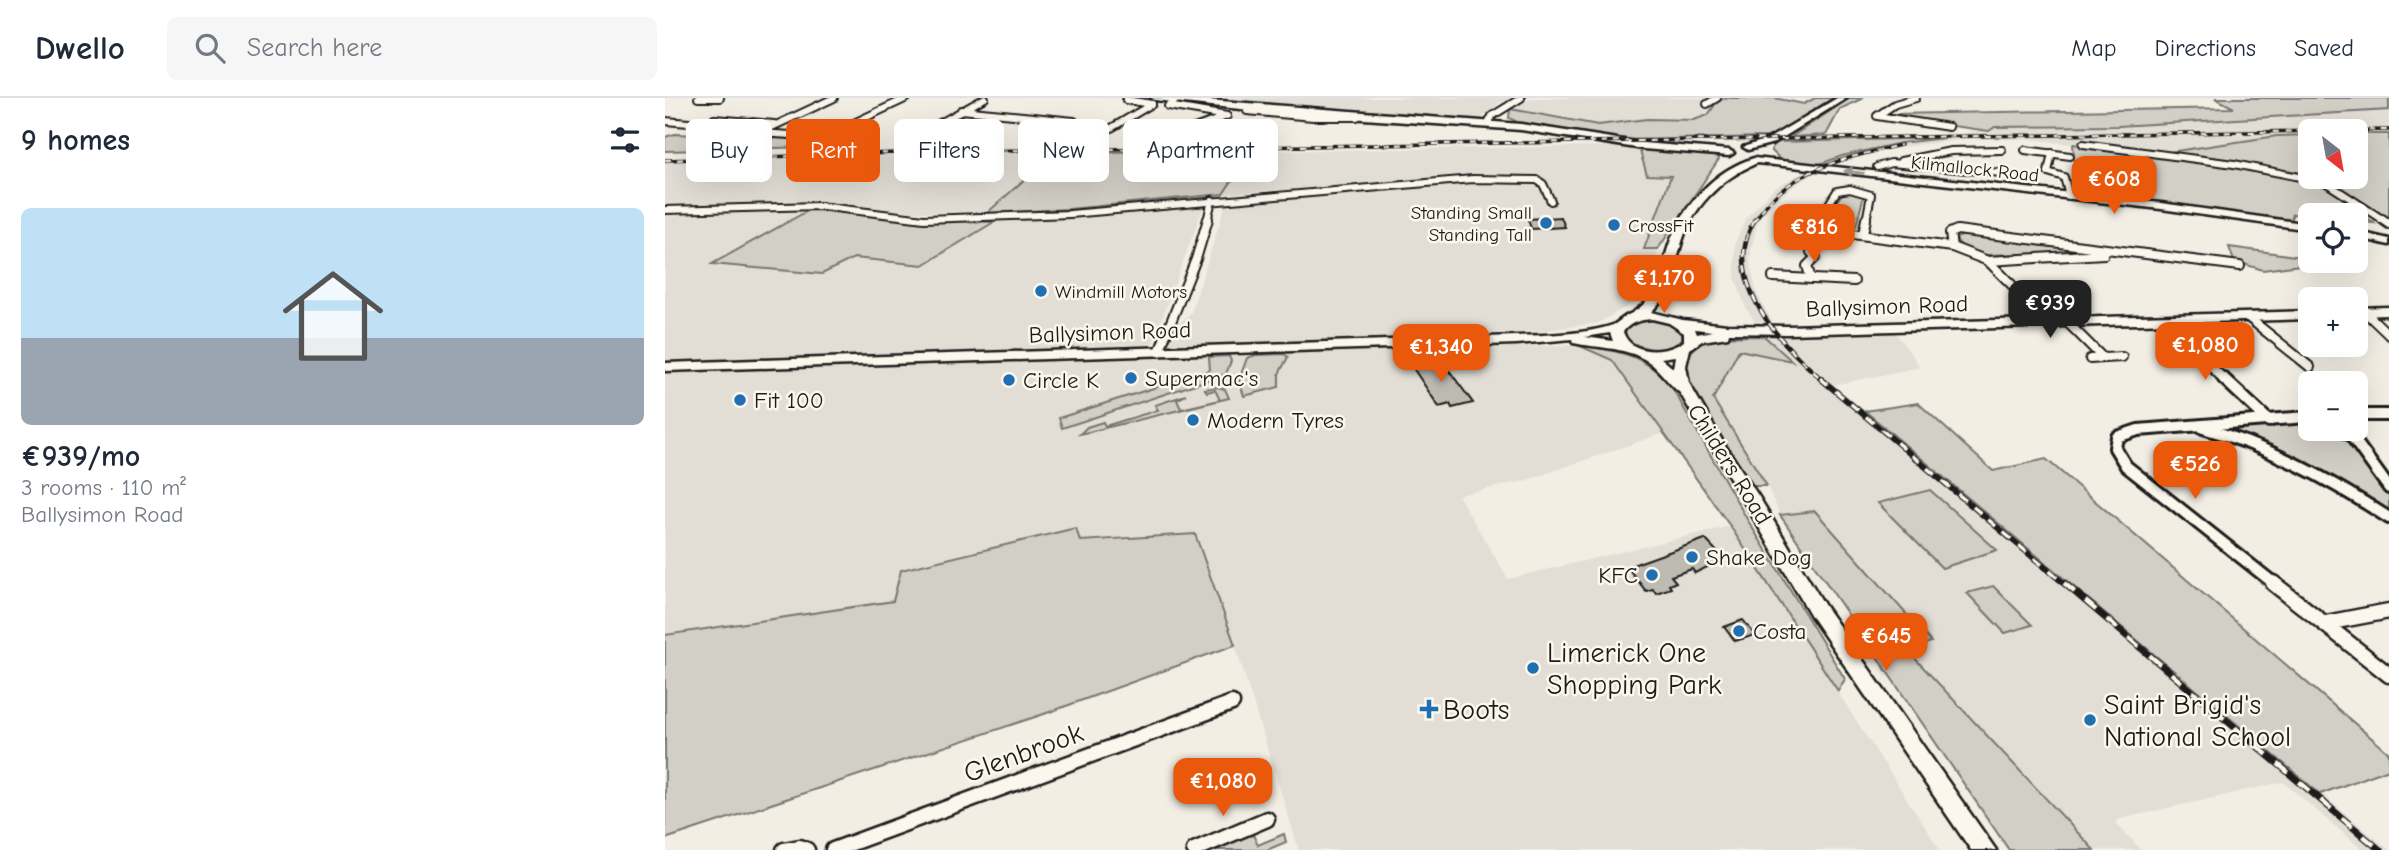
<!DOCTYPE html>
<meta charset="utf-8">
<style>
:root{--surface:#fff;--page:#f6f6f7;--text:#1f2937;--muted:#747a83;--line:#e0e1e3;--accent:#ea580c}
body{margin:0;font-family:"Comic Neue",sans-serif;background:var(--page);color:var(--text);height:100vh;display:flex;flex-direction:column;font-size:26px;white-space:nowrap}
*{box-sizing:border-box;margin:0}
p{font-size:23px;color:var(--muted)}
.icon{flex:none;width:38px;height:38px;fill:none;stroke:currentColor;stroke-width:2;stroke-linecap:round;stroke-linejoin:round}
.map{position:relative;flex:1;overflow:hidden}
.details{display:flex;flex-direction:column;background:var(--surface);width:665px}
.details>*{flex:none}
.banner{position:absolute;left:21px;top:21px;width:665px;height:63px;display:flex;gap:14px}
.needle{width:46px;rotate:149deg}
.buttons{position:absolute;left:1633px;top:21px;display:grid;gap:14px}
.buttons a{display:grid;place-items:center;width:70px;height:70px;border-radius:10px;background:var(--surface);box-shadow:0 7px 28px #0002;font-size:35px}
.price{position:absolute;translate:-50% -60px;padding:0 16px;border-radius:14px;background:var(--accent);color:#fff;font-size:23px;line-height:46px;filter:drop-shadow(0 2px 4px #0008)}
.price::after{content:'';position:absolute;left:50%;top:42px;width:21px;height:16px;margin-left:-10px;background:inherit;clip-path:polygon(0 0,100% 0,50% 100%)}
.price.selected{background:#222;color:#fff}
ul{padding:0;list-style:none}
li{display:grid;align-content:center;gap:14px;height:371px;padding:0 21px}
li+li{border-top:2px solid var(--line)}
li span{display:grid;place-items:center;height:217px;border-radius:10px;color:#555}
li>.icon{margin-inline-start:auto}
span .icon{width:126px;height:126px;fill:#fffc;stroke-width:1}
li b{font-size:30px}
h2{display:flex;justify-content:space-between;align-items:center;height:84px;padding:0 21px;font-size:30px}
.chip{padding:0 24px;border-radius:10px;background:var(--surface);box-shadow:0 7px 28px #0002;font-size:24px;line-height:63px}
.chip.selected{background:var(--accent);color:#fff}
header{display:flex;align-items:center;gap:42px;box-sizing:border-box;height:98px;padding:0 35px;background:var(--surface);border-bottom:2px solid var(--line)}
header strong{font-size:33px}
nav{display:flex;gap:38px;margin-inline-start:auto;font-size:24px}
.search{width:490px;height:63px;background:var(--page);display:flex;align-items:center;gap:18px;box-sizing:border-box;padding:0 24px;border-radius:10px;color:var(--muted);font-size:26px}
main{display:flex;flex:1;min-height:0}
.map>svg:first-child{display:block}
</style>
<header>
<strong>Dwello</strong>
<div class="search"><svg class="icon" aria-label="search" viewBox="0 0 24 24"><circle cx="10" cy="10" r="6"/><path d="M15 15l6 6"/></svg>Search here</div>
<nav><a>Map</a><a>Directions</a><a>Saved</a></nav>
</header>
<main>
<section class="details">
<h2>9 homes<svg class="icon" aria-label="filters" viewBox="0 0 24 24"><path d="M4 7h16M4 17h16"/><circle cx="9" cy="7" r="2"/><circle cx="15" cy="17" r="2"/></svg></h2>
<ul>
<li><span style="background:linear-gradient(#bfe0f5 60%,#9aa5b1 0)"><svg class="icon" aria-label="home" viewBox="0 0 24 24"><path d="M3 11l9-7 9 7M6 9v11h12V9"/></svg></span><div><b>€939/mo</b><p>3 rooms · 110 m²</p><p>Ballysimon Road</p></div></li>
</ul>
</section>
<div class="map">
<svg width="1724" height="752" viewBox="0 0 1724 752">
<rect width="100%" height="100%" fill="#f2eee4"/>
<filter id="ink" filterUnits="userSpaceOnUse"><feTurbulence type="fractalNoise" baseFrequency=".0143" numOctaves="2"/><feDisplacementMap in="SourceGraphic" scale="14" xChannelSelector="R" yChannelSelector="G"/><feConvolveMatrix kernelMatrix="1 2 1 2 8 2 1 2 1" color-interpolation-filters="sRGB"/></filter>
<g filter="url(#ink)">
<g fill="#e2ded5">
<path d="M519,0H846L835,5L813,23Z"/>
<path d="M867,0H1033L1051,5L1043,17L1029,22L982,21L933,27L845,11Z"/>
<path d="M1724,12V36L1645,33V37L1612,38L1504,54L1500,57L1364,41H1302L1229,50L1187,59L1160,69L1152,67L1177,58L1267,41L1131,44L1126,39L1296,36L1330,29L1453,28Z"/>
<path d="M960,48L974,50L982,76L1006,77L979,150L993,151L982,189L970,204L933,225L867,234L485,251L0,264V64L390,54L322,115L250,114L157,104L48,166L157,176L189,160L258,167L329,124L437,117L540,105L486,250L526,215L561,105L689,96L613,92L558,96L587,53Z"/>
<path d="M1146,70L1154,72L1123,92L1093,121L1086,153L1085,164L1092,196L1110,229L1133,230L1141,236L1231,235L1255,269L1169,287L1724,752H1698L1618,684L1455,721L1451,725L1476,752H1429L1241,551L1266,544L1150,413L1115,417L1102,388L1047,301L1074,252L1125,261L1099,238L1114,239L1111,230L1095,231L1081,210L1070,180V145L1081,120L1109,90Z"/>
<path d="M913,247L947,262L999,335L859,383L793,397L843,481L1065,428L1275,752H634L570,547L529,436L414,443L411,430L228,503L0,537V275L315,263Z"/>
</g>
<g fill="#d2cfc6" stroke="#777671" stroke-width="2">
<path d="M1060,0H1109L1139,6L1150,0H1168L1105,39L957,42L862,29L844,20L845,11L933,27L982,21L1029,22L1043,17L1051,5Z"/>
<path d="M1185,0H1198L1175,11L1161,37L1126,39Z"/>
<path d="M1550,0H1724V12L1453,28L1330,29L1324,33L1224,19L1226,16L1569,10Z"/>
<path d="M10,36L154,42L170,38L202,40L187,48L0,53V39Z"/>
<path d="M1691,36H1724V123L1667,84L1504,54L1612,38L1645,37V79H1690Z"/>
<path d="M1279,40L1236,45L1177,58L1152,67L1109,62L1113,59L1106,52L1111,44Z"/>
<path d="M1408,46L1569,67L1660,86L1709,125L1691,123L1690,117L1627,116V122L1412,96Z"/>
<path d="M974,50L1052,58L1054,61L993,151H979L1006,78L982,77Z"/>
<path d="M587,53L558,96L404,111L322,115L390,54Z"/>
<path d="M1185,93L1199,97L1191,128C1181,135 1166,131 1157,124L1177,96Z"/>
<path d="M146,111L235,121L329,124L258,167L189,160L157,176L47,166Z"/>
<path d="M1302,136L1437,154L1320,157C1309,154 1295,151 1291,140Z"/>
<path d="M1564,149L1645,160L1650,165L1598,172L1569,163Z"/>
<path d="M986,221L1005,224L1017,232V242C1002,255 978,253 962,241L960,232L969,224Z"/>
<path d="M1099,238L1127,263L1074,252L1048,301L1102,388H1087C1069,361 1021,302 1020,272C1019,264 1025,254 1031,249C1048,235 1079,239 1099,238Z"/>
<path d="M913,247C954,253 981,256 1008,291L1082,421L1180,581L1173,593L1065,428L947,262Z"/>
<path d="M619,256L623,259L614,276V289L579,298L574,282L582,260L591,257Z"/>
<path d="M544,259L564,258L566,263L561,276L397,330L394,320L545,272Z"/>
<path d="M552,289L560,291L564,300L415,336L422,329L438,324L440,328L493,312L490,307L521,297L512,302L516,311L555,302L550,292L542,294L540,291Z"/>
<path d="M1253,305L1328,373L1381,361L1724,655V671L1655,696L1200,313Z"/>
<path d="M1631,322L1645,325V331H1666L1677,336L1724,397V416L1556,330Z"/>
<path d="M1265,392L1332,452L1277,470L1213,405Z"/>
<path d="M1150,413L1266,544L1242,552L1429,752H1344L1115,417Z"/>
<path d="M411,430L415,443L530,436L570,547L379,616L0,741V537L228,503L236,472Z"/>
<path d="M1328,488L1367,527L1340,535L1302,495Z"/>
<path d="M619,736L621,744L602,752H550L583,738L588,737L593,747Z"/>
</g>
<g fill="#bdbab1" stroke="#1c1c1c" stroke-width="2">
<path d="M896,119L900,129L866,131L863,121Z"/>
<path d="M775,260L808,305L787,310L785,306L774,309L746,267Z"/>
<path d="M1040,441L1059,461L1030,475L1027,471L1006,478L1011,484L1004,487L1006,490L991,495L988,491L981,493L962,469Z"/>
<path d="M1078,522L1090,537L1070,543L1059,529Z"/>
</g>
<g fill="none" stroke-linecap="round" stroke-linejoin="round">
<g stroke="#1c1c1c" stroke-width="10">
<g id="street-far3">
<path d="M33,0H55"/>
<path d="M169,0L94,35L159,39L242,0"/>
<path d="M1251,0L1230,6L1212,18L1284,29"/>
<path d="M461,2L487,6"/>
<path d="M1042,6L1052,0"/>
<path d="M296,12L409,23"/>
<path d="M582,13L648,19H692"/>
<path d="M49,21L109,26"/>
<path d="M0,23L24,25"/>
<path d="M823,26L827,18L856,0"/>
<path d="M549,32H598"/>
<path d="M246,41L320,0"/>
<path d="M421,45L487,6"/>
<path d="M504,45L516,35L562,18L503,8L511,2"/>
<path d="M1418,46L1569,66L1660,84L1720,123"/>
<path d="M1360,52L1405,58"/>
<path d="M1387,55L1383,74L1399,79L1404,98"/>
<path d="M1236,63L1286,53L1337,52"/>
<path d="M1212,69L1226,65L1336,75"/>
<path d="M0,112L154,108L259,121L405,116L808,81L872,82L878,86L886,103"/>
<path d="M542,123L547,102"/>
<path d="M1153,123L1172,93L1185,91L1206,97L1201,123"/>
</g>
</g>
<g stroke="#1c1c1c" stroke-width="12">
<g id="street-far2">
<path d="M1717,121L1724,126"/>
<path d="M1149,131L1287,149L1323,163L1355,195L1360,214L1370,225"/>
<path d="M1198,136L1201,121"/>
<path d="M1287,149L1285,135L1292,132L1575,168"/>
<path d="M1323,163L1439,156"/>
<path d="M1108,179L1189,183"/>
<path d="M1146,181L1142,168L1151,159L1146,154L1154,121"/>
<path d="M1700,214L1724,237"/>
<path d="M1584,220L1645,269"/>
<path d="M1497,223L1560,282"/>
<path d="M1403,225L1438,260L1425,261"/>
<path d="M494,254L531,161L543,121"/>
<path d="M1438,260L1457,259"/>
</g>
</g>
<g stroke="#1c1c1c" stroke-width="16">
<g id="street-far1">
<path d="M1558,280L1604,323"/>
<path d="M1690,317H1724"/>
<path d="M1538,330C1606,349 1665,382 1724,420"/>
<path d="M1671,331L1685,336L1724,390"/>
<path d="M1611,487L1461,368L1450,350L1452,339L1473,332L1642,319"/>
</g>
</g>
<g stroke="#1c1c1c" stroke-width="19">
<g id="street">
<path d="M1608,485L1724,577"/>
<path d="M1661,525L1724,513"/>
<path d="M119,752L135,749L142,752"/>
<path d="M168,752L567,605"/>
<path d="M529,752L602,721"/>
</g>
</g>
<g stroke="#1c1c1c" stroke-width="5">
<g id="secondary">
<path d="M486,0H516L856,26L978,45L1064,52L1069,55L1064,58L978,51L856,32L613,15L490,2Z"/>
<path d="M1172,0H1182L1109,45L1083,52L1078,49L1103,41Z"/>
<path d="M1089,60L1496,105L1645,126V132L1496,111L1092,65C1055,81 1025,110 1015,151C1008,175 1006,196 986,214L1018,222L1062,227L1123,228L1645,213V221L1123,236L1064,235L1063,239L1037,243L1025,251L1021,268L1024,285L1058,344L1094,399L1160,508L1331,752H1306L1146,518L1015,295C1002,285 994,269 979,261C958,249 932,250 908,245L907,241L852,246L0,273V265L852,238C879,237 923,236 948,227C952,225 956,221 961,218C994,203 994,175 1005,144C1019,106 1050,72 1089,60ZM987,221L1004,225L1019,235V243C1002,256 966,258 958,234C965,224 975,222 987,221ZM1030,231L1047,233L1032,236ZM945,235L948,243L920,239ZM1010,258L1008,270L996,260Z"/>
<path d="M1690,133L1724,141V147L1690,139Z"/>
<path d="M1724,209V217L1690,218V210Z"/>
</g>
</g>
<use href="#street-far3" stroke="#fbf7ec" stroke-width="6"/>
<use href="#street-far2" stroke="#fbf7ec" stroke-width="8"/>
<use href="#street-far1" stroke="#fbf7ec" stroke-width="10"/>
<use href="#street" stroke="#fbf7ec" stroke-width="14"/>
<use href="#secondary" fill="#fbf7ec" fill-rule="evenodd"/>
<g stroke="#1c1c1c" stroke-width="3.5">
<g id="rail-far3">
<path d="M0,62L301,53L1724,32"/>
<path d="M1089,123C1095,115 1102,105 1110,98C1143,67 1193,57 1236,47"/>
</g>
</g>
<g stroke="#1c1c1c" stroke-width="4.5">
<path id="rail-far2" d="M1090,121C1054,181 1115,246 1158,282"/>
</g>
<g stroke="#1c1c1c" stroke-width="6">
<path id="rail-far1" d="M1155,280L1401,487"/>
</g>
<g stroke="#1c1c1c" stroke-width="7">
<path id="rail" d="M1399,485L1715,752"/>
</g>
<use href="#rail-far3" stroke="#fbf7ec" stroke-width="2" stroke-dasharray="6" stroke-linecap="butt"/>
<use href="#rail-far2" stroke="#fbf7ec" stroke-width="2.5" stroke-dasharray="8" stroke-linecap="butt"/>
<use href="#rail-far1" stroke="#fbf7ec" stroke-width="3.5" stroke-dasharray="10" stroke-linecap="butt"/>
<use href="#rail" stroke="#fbf7ec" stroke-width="4.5" stroke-dasharray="14" stroke-linecap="butt"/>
</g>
<defs><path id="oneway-solid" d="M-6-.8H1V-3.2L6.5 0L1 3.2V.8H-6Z" transform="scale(1.75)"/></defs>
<use fill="#97948e" href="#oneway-solid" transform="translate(1189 74) rotate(-173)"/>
</g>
<g fill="#1f6fb2" stroke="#fbf7ec" stroke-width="2.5">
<circle cx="881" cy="125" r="7"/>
<circle cx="949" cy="127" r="7"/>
<circle cx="376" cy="193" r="7"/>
<circle cx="466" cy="280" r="7"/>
<circle cx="344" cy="282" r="7"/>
<circle cx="75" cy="302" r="7"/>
<circle cx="528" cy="322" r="7"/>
<circle cx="1027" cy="459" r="7"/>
<circle cx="987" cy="477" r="7"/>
<circle cx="1074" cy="533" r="7"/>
<circle cx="868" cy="570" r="7"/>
<path d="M760.5 600.5h7v7h7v7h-7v7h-7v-7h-7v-7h7z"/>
<circle cx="1425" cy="622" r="7"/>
</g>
<g text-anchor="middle" stroke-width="5" stroke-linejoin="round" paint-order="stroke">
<g font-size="19" fill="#1c1c1c" stroke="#fbf7ec">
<text transform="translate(1310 70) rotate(6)" y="7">Kilmallock Road</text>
</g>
<g font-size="19" fill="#1c1c1c" stroke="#fbf7ec" text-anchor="start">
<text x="867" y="121" text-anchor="end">Standing Small<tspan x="867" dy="22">Standing Tall</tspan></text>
<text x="963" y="134">CrossFit</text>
<text x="390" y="200">Windmill Motors</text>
</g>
<g font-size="23" fill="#1c1c1c" stroke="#fbf7ec">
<text transform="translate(1222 208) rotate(-2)" y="8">Ballysimon Road</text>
<text transform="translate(445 234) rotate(-2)" y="8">Ballysimon Road</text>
<text transform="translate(1065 366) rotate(58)" y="8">Childers Road</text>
</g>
<g font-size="23" fill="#1c1c1c" stroke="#fbf7ec" text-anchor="start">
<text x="480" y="288">Supermac's</text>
<text x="358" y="290">Circle K</text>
<text x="89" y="310">Fit 100</text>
<text x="542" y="330">Modern Tyres</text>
<text x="1041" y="467">Shake Dog</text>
<text x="973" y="485" text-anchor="end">KFC</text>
<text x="1088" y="541">Costa</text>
</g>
<g font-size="28" fill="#1c1c1c" stroke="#fbf7ec" text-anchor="start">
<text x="882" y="564">Limerick One<tspan x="882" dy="32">Shopping Park</tspan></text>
<text x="1439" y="616">Saint Brigid's<tspan x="1439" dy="32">National School</tspan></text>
<text x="778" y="621">Boots</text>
</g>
<g font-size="28" fill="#1c1c1c" stroke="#fbf7ec">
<text transform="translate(358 654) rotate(-20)" y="10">Glenbrook</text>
</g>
</g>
</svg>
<div class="buttons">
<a><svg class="needle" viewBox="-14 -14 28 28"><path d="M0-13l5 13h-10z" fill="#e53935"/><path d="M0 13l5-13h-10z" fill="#747a83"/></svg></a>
<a><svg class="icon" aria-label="locate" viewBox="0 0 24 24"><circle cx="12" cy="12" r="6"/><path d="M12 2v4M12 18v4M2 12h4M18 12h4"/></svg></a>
<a>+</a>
<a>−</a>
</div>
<b class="price" style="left:1449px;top:118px">€608</b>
<b class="price" style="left:1149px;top:166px">€816</b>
<b class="price" style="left:999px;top:217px">€1,170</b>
<b class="price selected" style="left:1385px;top:242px">€939</b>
<b class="price" style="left:1540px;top:284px">€1,080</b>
<b class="price" style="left:776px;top:286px">€1,340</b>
<b class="price" style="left:1530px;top:403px">€526</b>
<b class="price" style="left:1221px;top:575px">€645</b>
<b class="price" style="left:558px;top:720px">€1,080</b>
<div class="banner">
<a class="chip">Buy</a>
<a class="chip selected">Rent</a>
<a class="chip">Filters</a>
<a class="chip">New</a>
<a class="chip">Apartment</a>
</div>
</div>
</main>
